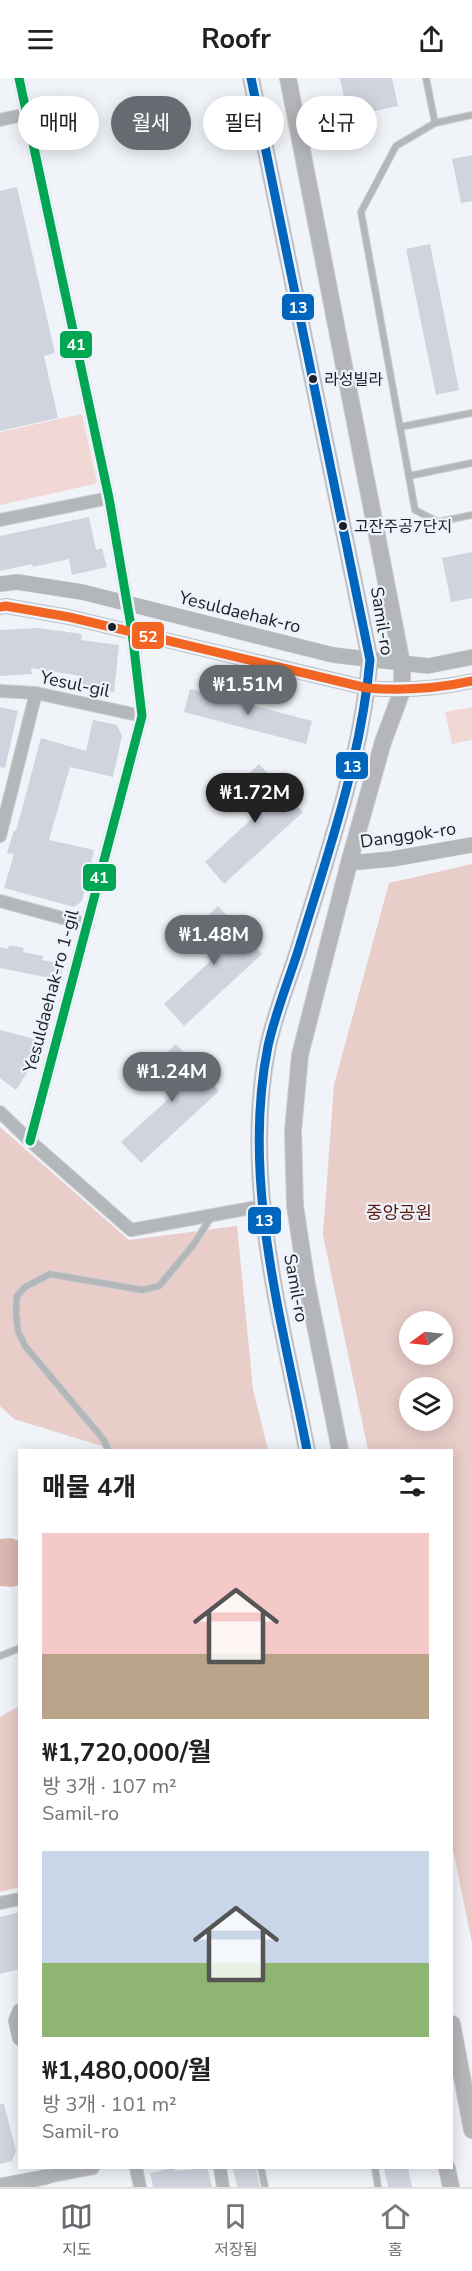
<!DOCTYPE html>
<html lang="ko">
<meta charset="utf-8">
<style>
:root{--surface:#fff;--page:#f2f2f2;--text:#202124;--muted:#757577;--line:#e0e0e0;--accent:#666a71}
body{margin:0;font-family:"Nunito Sans","Noto Sans KR",sans-serif;background:var(--page);color:var(--text);height:100vh;display:flex;flex-direction:column;font-size:22px;white-space:nowrap}
*{box-sizing:border-box;margin:0}
p{font-size:20px;color:var(--muted)}
.icon{flex:none;width:33px;height:33px;fill:none;stroke:currentColor;stroke-width:2;stroke-linecap:round;stroke-linejoin:round}
.map{position:relative;flex:1;overflow:hidden}
.sheet{position:absolute;left:18px;top:1371px;width:435px;height:720px;display:flex;flex-direction:column;background:var(--surface);border-radius:0px;box-shadow:0 3px 15px #0003}
.sheet>*{flex:none}
.hud{position:absolute;left:18px;top:18px;width:436px;height:54px;display:flex;gap:12px}
.needle{width:39px;rotate:255deg}
.tools{position:absolute;left:399px;top:1233px;display:grid;gap:12px}
.tools a{display:grid;place-items:center;width:54px;height:54px;border-radius:50%;background:var(--surface);box-shadow:0 3px 15px #0003;font-size:30px}
.price{position:absolute;translate:-50% -51px;padding:0 14px;border-radius:21px;background:var(--accent);color:#fff;font-size:20px;line-height:39px;filter:drop-shadow(0 2px 3px #0008)}
.price::after{content:'';position:absolute;left:50%;top:36px;width:18px;height:14px;margin-left:-9px;background:inherit;clip-path:polygon(0 0,100% 0,50% 100%)}
.price.on{background:#222;color:#fff}
ul{padding:0;list-style:none}
li{display:grid;align-content:center;gap:12px;height:318px;padding:0 24px}
li span{display:grid;place-items:center;height:186px;border-radius:0px;color:#555}
li>.icon{margin-inline-start:auto}
span .icon{width:108px;height:108px;fill:#fffc;stroke-width:1}
li b{font-size:26px}
h2{display:flex;justify-content:space-between;align-items:center;height:72px;padding:0 24px;font-size:26px}
.tag{padding:0 21px;border-radius:27px;background:var(--surface);box-shadow:0 3px 15px #0003;font-size:21px;line-height:54px}
.tag.on{background:var(--accent);color:#fff}
header{display:flex;justify-content:space-between;align-items:center;height:78px;padding:0 24px;background:var(--surface);font-size:27px;font-weight:700}
.menu{display:flex;justify-content:space-around;align-items:center;height:84px;border-top:2px solid var(--line);background:var(--surface);font-size:16px;color:var(--muted)}
.menu a{display:grid;justify-items:center;gap:3px}
.menu .on{color:var(--accent)}
.map>svg:first-child{display:block}
</style>
<header><svg class="icon" aria-label="menu" viewBox="0 0 24 24"><path d="M4 6h16M4 12h16M4 18h16"/></svg>Roofr<svg class="icon" aria-label="share" viewBox="0 0 24 24"><path d="M12 15V3M7 8l5-5 5 5M5 13v7h14v-7"/></svg></header>
<div class="map">
<svg width="472" height="2109" viewBox="0 0 472 2109">
<rect width="100%" height="100%" fill="#f0f3f8"/>
<g fill="#f1d8d4">
<path d="M82,336L97,403L95,406L0,427V354Z"/>
<path d="M472,629V662L452,666L445,634Z"/>
</g>
<g fill="#e9cdc9" fill-rule="evenodd">
<path d="M472,786V1865L452,1767V1372H368L323,1157L334,1007L389,805ZM410,1244H442V1276H410ZM410,1310H442V1342H410Z"/>
<path d="M0,1049L129,1162L237,1148L253,1311L268,1372H115L14,1341L0,1328Z"/>
<path d="M19,1628V1809L0,1814V1639Z"/>
</g>
<path fill="#dab7b0" d="M11,1460L19,1463V1507L12,1509L0,1508V1461Z"/>
<g fill="#d0d4df">
<path d="M340,0H392L398,28L348,39Z"/>
<path d="M472,77V123L461,125L452,81Z"/>
<path d="M17,109L55,275L44,278L58,340L0,353V113Z"/>
<path d="M430,166L459,312L436,317L406,171Z"/>
<path d="M89,439L96,472L102,470L107,489L72,497L69,481L33,489L32,486L0,493V458Z"/>
<path d="M472,474V520L451,524L442,480Z"/>
<path d="M38,550L82,556L81,562L119,567L114,614L79,610L81,598L31,590L32,596L0,598V552Z"/>
<path d="M190,611L312,643L306,666L184,634Z"/>
<path d="M0,629L18,633L5,690L0,689Z"/>
<path d="M93,642L117,647L122,658L113,699L70,689L49,762L94,772L82,823L74,829L4,810L14,776L7,775L14,752L16,753L41,660L86,673Z"/>
<path d="M259,686L303,734L224,806L205,784L259,734L235,708Z"/>
<path d="M218,828L262,876L184,948L164,926L218,876L195,850Z"/>
<path d="M9,867L24,870L23,874L43,878L42,882L63,886L60,902L0,890V869L8,871Z"/>
<path d="M0,952L46,964L16,1012L0,1000Z"/>
<path d="M176,966L219,1013L141,1085L121,1064L176,1014L152,987Z"/>
<path d="M20,1834V1891L0,1896V1839Z"/>
<path d="M0,2026H4L16,2073L12,2083L0,2086Z"/>
<path d="M174,2090L175,2093L205,2090L208,2092L212,2109H153L150,2095Z"/>
<path d="M233,2090H256L260,2109H237Z"/>
<path d="M384,2090H408L412,2109H388Z"/>
</g>
<g fill="none" stroke-linecap="round" stroke-linejoin="round">
<g stroke="#cbcdd2" stroke-width="8">
<g id="service">
<path d="M426,0L435,45"/>
<path d="M472,37L435,45L396,68L361,134L415,432L438,444L472,437"/>
<path d="M400,349L472,335"/>
<path d="M409,398L472,385"/>
<path d="M108,1372L104,1362L25,1268L18,1253L16,1235L17,1218L25,1209L50,1196L142,1212L159,1208L194,1166L211,1139"/>
<path d="M0,1578L20,1570"/>
<path d="M261,2090L265,2109"/>
<path d="M375,2090L378,2109"/>
</g>
</g>
<g stroke="#cbcdd2" stroke-width="14">
<g id="minor">
<path d="M19,0L109,420L132,554L142,638L30,1063"/>
<path d="M0,42L27,36"/>
<path d="M0,442L109,420"/>
<path d="M0,613L36,615L142,638"/>
<path d="M0,758L36,615"/>
<path d="M0,823L88,847"/>
<path d="M0,1034L30,1063L131,1152L262,1128"/>
<path d="M0,1825L20,1821"/>
<path d="M136,2090L140,2109"/>
<path d="M220,2090L223,2109"/>
<path d="M46,2099L93,2090"/>
</g>
</g>
<g stroke="#cbcdd2" stroke-width="16">
<g id="tertiary">
<path d="M0,506L17,504L82,514L333,577L428,588L472,579"/>
<path d="M0,529L6,528L69,539L367,610C404,613 436,611 472,603"/>
<path d="M349,785L392,781L472,767"/>
<path d="M20,1933L16,1943L20,1960"/>
<path d="M0,2108L46,2099"/>
</g>
</g>
<g stroke="#cbcdd2" stroke-width="18">
<g id="secondary">
<path d="M251,0L370,582C361,682 327,778 298,873C288,904 275,936 268,968C241,1102 282,1242 307,1372"/>
<path d="M288,0L402,586V613L383,664L349,785L300,977L293,1053L295,1128L307,1207L340,1372"/>
<path d="M452,1946L472,2052"/>
<path d="M447,2090L451,2109"/>
</g>
</g>
<use href="#service" stroke="#b4b7ba" stroke-width="6"/>
<use href="#minor" stroke="#b4b7ba" stroke-width="12"/>
<use href="#tertiary" stroke="#b4b7ba" stroke-width="15"/>
<use href="#secondary" stroke="#b4b6ba" stroke-width="16"/>
<g stroke="#edf2fb" stroke-width="14">
<path id="bus-1" d="M19,0L109,420L132,554L142,638L30,1063"/>
</g>
<g stroke="#edf2fb" stroke-width="14">
<path id="bus-2" d="M251,0L370,582C361,682 327,778 298,873C288,904 275,936 268,968C241,1102 282,1242 307,1372"/>
</g>
<g stroke="#edf2fb" stroke-width="14">
<path id="bus-3" d="M0,529L6,528L69,539L367,610C404,613 436,611 472,603"/>
</g>
<use href="#bus-1" stroke="#00a651" stroke-width="9"/>
<use href="#bus-2" stroke="#0065bd" stroke-width="9"/>
<use href="#bus-3" stroke="#f26522" stroke-width="9"/>
</g>
<g fill="#1c2028" stroke="#edf2fb" stroke-width="2">
<circle cx="313" cy="301" r="5"/>
<circle cx="343" cy="448" r="5"/>
<circle cx="112" cy="549" r="5"/>
</g>
<g text-anchor="middle" stroke-width="4.5" stroke-linejoin="round" paint-order="stroke">
<g font-size="16" fill="#1c2028" stroke="#edf2fb" text-anchor="start">
<text x="324" y="307">라성빌라</text>
<text x="354" y="454">고잔주공7단지</text>
</g>
<g font-size="18" fill="#1c2028" stroke="#edf2fb">
<text transform="translate(240 534) rotate(14)" y="6">Yesuldaehak-ro</text>
<text transform="translate(382 543) rotate(81)" y="6">Samil-ro</text>
<text transform="translate(75 606) rotate(12)" y="6">Yesul-gil</text>
<text transform="translate(408 757) rotate(-8)" y="6">Danggok-ro</text>
<text transform="translate(51 913) rotate(-75)" y="6">Yesuldaehak-ro 1-gil</text>
<text transform="translate(296 1210) rotate(80)" y="6">Samil-ro</text>
</g>
<g font-size="18" fill="#5c1d11" stroke="#edf2fb">
<text x="399" y="1141">중앙공원</text>
</g>
</g>
<g stroke="#edf2fb" stroke-width="2">
<rect x="281" y="215" width="34" height="28" rx="6" fill="#0065bd"/>
<rect x="59" y="252" width="34" height="29" rx="6" fill="#00a651"/>
<rect x="131" y="543" width="34" height="29" rx="6" fill="#f26522"/>
<rect x="335" y="673" width="34" height="29" rx="6" fill="#0065bd"/>
<rect x="82" y="785" width="35" height="29" rx="6" fill="#00a651"/>
<rect x="247" y="1128" width="35" height="29" rx="6" fill="#0065bd"/>
</g>
<g font-size="16" text-anchor="middle" font-weight="bold" fill="#fff">
<text x="298" y="235">13</text>
<text x="76" y="272">41</text>
<text x="148" y="564">52</text>
<text x="352" y="694">13</text>
<text x="99" y="805">41</text>
<text x="264" y="1148">13</text>
</g>
</svg>
<div class="tools">
<a><svg class="needle" viewBox="-14 -14 28 28"><path d="M0-13l5 13h-10z" fill="#e53935"/><path d="M0 13l5-13h-10z" fill="#757577"/></svg></a>
<a><svg class="icon" aria-label="layers" viewBox="0 0 24 24"><path d="M12 4l9 5-9 5-9-5zM3 14l9 5 9-5"/></svg></a>
</div>
<b class="price" style="left:248px;top:638px">₩1.51M</b>
<b class="price on" style="left:255px;top:746px">₩1.72M</b>
<b class="price" style="left:214px;top:888px">₩1.48M</b>
<b class="price" style="left:172px;top:1025px">₩1.24M</b>
<div class="hud">
<a class="tag">매매</a>
<a class="tag on">월세</a>
<a class="tag">필터</a>
<a class="tag">신규</a>
</div>
<section class="sheet">
<h2>매물 4개<svg class="icon" aria-label="filters" viewBox="0 0 24 24"><path d="M4 7h16M4 17h16"/><circle cx="9" cy="7" r="2"/><circle cx="15" cy="17" r="2"/></svg></h2>
<ul>
<li><span style="background:linear-gradient(#f6c9c9 65%,#b9a48a 0)"><svg class="icon" aria-label="home" viewBox="0 0 24 24"><path d="M3 11l9-7 9 7M6 9v11h12V9"/></svg></span><div><b>₩1,720,000/월</b><p>방 3개 · 107 m²</p><p>Samil-ro</p></div></li>
<li><span style="background:linear-gradient(#c9d6e8 60%,#8fb573 0)"><svg class="icon" aria-label="home" viewBox="0 0 24 24"><path d="M3 11l9-7 9 7M6 9v11h12V9"/></svg></span><div><b>₩1,480,000/월</b><p>방 3개 · 101 m²</p><p>Samil-ro</p></div></li>
</ul>
</section>
</div>
<nav class="menu">
<a class="on"><svg class="icon" aria-label="map" viewBox="0 0 24 24"><path d="M3 6l6-2 6 2 6-2v14l-6 2-6-2-6 2zM9 4v14M15 6v14"/></svg>지도</a>
<a><svg class="icon" aria-label="saved" viewBox="0 0 24 24"><path d="M7 4h10v16l-5-4-5 4z"/></svg>저장됨</a>
<a><svg class="icon" aria-label="home" viewBox="0 0 24 24"><path d="M3 11l9-7 9 7M6 9v11h12V9"/></svg>홈</a>
</nav>
